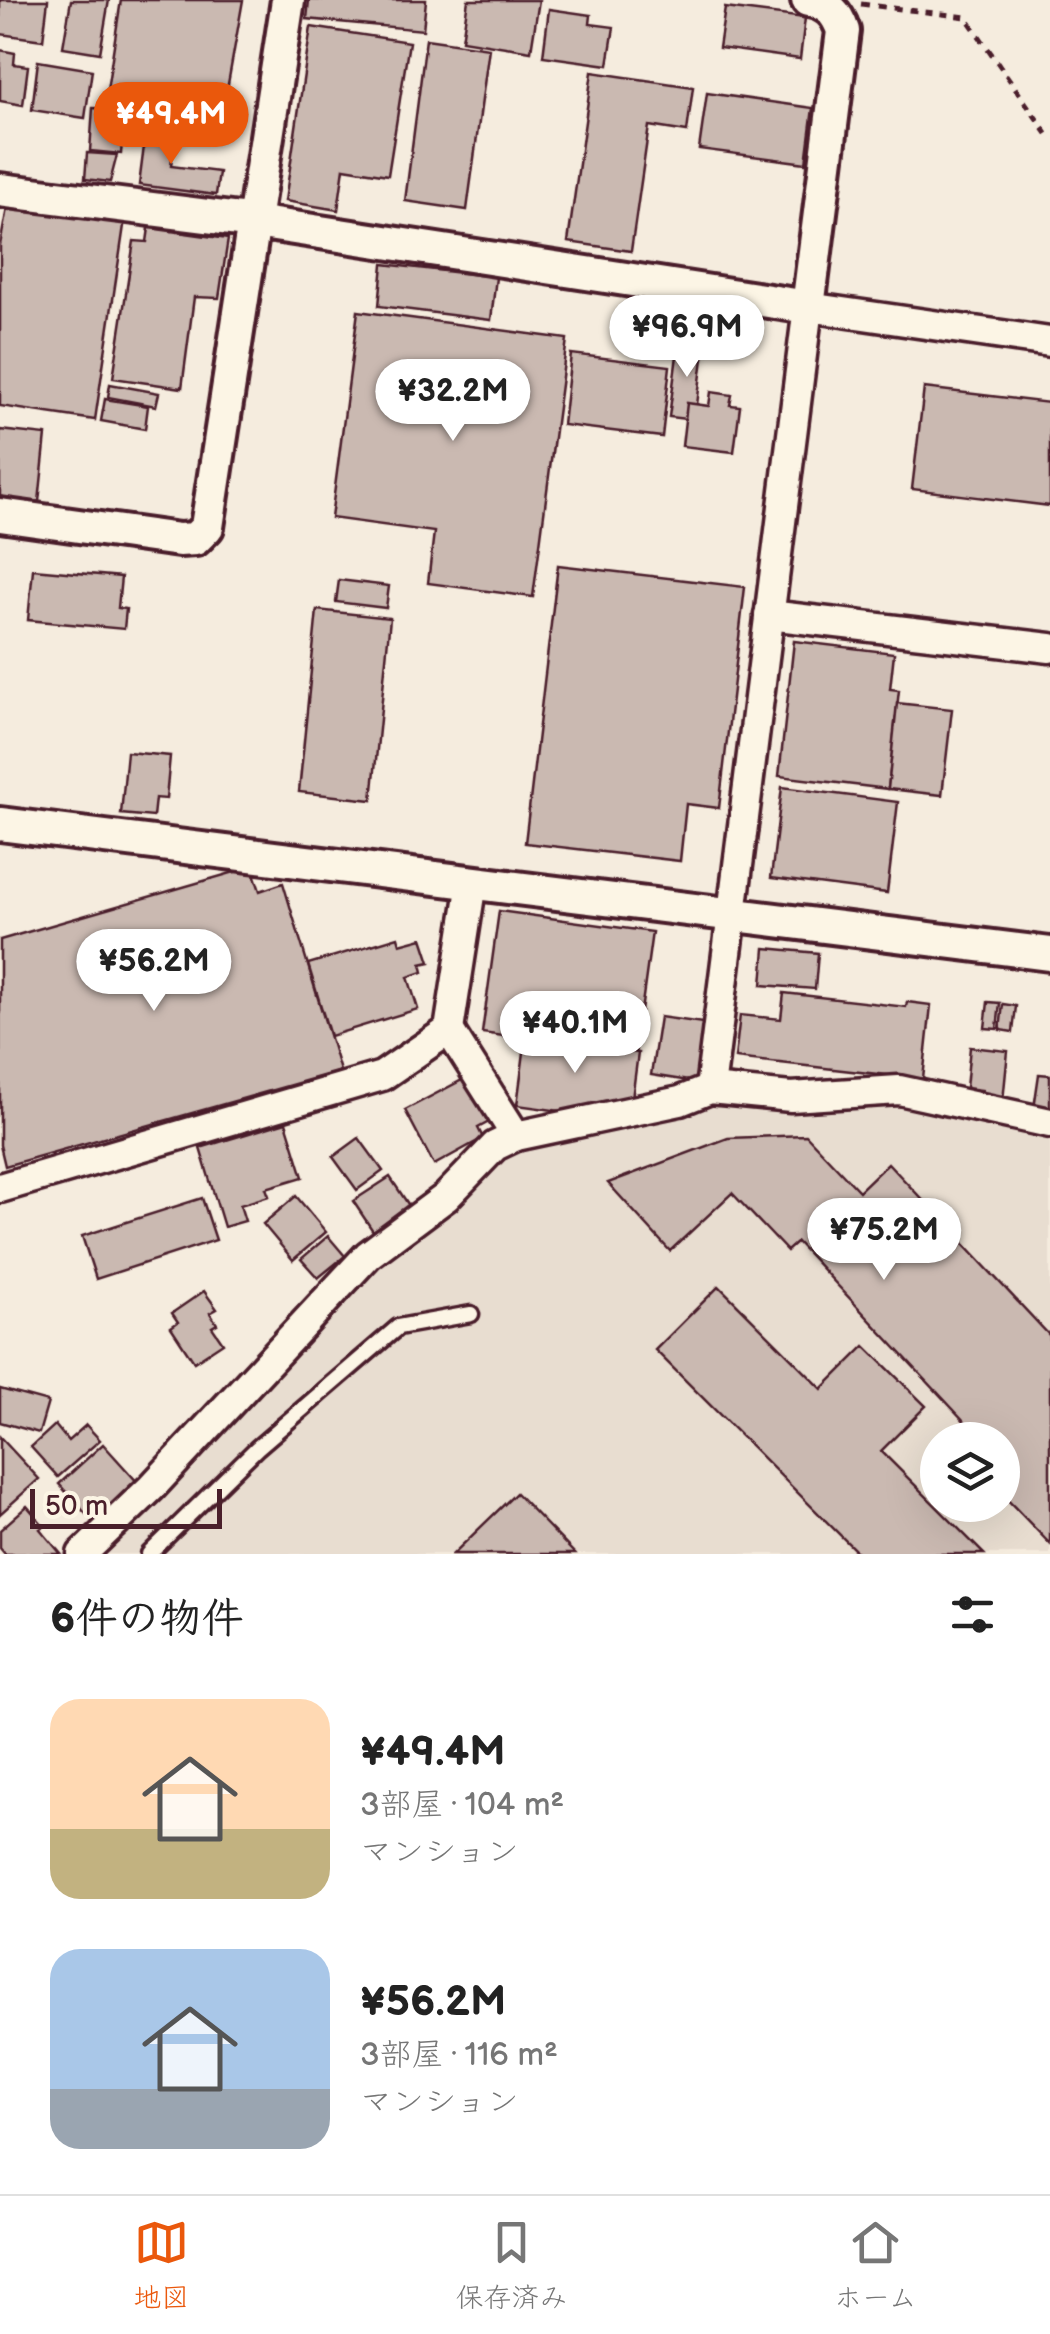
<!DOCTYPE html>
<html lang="ja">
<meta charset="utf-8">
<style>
:root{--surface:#fff;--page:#f6f6f6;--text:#222;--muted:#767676;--line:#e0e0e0;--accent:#ea580c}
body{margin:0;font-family:"Balsamiq Sans","Klee One",sans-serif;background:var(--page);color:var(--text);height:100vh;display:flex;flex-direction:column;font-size:38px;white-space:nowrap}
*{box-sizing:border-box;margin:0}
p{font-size:32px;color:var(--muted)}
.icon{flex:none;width:55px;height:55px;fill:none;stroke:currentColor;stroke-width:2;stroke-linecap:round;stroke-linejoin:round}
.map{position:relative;height:1554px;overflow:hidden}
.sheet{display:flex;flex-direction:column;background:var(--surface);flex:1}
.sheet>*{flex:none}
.tools{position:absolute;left:920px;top:1422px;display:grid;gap:20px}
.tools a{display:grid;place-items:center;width:100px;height:100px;border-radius:50%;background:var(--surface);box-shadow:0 10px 40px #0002;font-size:50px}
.scale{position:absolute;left:30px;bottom:25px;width:192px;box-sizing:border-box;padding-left:10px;border:5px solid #4a1f2b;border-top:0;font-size:28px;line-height:35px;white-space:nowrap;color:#4a1f2b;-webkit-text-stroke:8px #fcf5e5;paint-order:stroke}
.price{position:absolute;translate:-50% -85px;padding:0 22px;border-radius:35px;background:#fff;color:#222;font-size:32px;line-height:65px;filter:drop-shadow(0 2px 5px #0008)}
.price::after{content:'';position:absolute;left:50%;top:60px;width:30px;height:22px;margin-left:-15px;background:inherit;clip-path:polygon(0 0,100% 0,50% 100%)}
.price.current{background:var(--accent);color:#fff}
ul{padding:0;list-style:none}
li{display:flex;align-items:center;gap:30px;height:250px;padding:0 50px}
li span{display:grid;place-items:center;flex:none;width:280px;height:200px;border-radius:30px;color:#555}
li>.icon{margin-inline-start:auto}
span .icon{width:120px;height:120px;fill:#fffc;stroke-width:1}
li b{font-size:42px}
h2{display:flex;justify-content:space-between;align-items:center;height:120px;padding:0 50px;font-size:42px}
.tabs{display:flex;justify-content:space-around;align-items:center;height:140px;border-top:2px solid var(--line);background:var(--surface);font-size:28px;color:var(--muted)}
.tabs a{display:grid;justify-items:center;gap:5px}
.tabs .current{color:var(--accent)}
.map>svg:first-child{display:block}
</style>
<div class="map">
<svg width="1050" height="1554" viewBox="0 0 1050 1554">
<rect width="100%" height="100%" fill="#f5ecde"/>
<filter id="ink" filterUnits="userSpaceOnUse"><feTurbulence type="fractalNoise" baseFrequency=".01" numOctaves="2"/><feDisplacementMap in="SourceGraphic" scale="20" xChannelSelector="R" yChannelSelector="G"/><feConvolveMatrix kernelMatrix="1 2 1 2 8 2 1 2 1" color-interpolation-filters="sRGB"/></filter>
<g filter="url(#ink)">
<path fill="#e8ddd0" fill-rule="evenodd" d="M894,1099L1050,1132V1554H101L192,1471L379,1259L505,1150L625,1128L724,1100ZM938,1440H1002V1505H938Z"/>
<g fill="#cab9b1" stroke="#4a1f2b" stroke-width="2.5">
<path d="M0,0H48L43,40L0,34Z"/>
<path d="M71,0H109L100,53L63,47Z"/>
<path d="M121,0H243L221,123L105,103Z"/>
<path d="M309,0H426L423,30L307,19Z"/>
<path d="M468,0H539L531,51L462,40Z"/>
<path d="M725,8L805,18L800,59L719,48Z"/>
<path d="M549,9L591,15L590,24L614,27L608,65L543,56Z"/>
<path d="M311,27L409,42L388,175L344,168L338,210L285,201Z"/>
<path d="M426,39L489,48L467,210L405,201Z"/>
<path d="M0,50L15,53L14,64L28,66L23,105L0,101Z"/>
<path d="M38,61L92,70L85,118L32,110Z"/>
<path d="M592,72L693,87L687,132L649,126L631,251L568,242Z"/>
<path d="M707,93L813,108L806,163L699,149Z"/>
<path d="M93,108L134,111L133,132L123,131L121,154L90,151Z"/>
<path d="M147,123L168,125L165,148L173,150L171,166L219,172L216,195L139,185Z"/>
<path d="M87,153L117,155L110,182L85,179Z"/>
<path d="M8,203L125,219L95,420L0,406V245Z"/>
<path d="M149,228L228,239L219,298L194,297L182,388L113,378L134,241L147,242Z"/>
<path d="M383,264L496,277L491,320L379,306Z"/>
<path d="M358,311L567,339L533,597L428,583L434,532L331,518Z"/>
<path d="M679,340L705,343L695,420L669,417Z"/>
<path d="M571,354L670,366L662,437L563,425Z"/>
<path d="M110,384L159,393L156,406L108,397Z"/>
<path d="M924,388L1050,403V506L912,489Z"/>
<path d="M711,392L732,395L730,405L740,406L734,452L682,446L687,403L709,406Z"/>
<path d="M105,399L148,406L145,429L101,421Z"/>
<path d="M0,430L46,435L39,502L0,498Z"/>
<path d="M558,565L745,587L719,808L686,804L680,861L525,843Z"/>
<path d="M33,569L121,577L118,608L126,609L124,629L28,620Z"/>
<path d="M339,580L389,586L386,608L336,602Z"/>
<path d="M317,610L390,618L372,800L299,792Z"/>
<path d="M794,641L894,653L890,689L899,690L888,789L779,776Z"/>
<path d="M897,703L952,709L942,795L888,789Z"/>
<path d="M127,752L170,756L166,799L155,798L153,817L121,814Z"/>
<path d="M782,787L898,802L887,893L771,878Z"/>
<path d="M252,867L260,891L283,883L340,1071L5,1166L0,1145V940Z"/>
<path d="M499,911L652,932L635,1055L482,1033Z"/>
<path d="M398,937L400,944L422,938L430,962L421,964L423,972L408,977L418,1009L330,1036L308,964Z"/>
<path d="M765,948L818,953L815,989L762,985Z"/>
<path d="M784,993L906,1007L907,1002L931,1005L923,1079L735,1058L740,1015L781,1019Z"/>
<path d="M988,1002L1000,1003L997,1029L985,1028Z"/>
<path d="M1003,1004L1016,1006L1013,1032L1000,1030Z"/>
<path d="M660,1017L703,1023L695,1082L651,1075Z"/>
<path d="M526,1037L638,1053L632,1099L575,1113L517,1105Z"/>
<path d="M970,1047L1008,1051L1003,1101L981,1099L982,1090L966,1088Z"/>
<path d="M1039,1074L1050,1075V1111L1034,1108Z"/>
<path d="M466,1078L489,1122L478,1128L483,1138L434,1165L405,1110Z"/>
<path d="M286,1122L303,1177L266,1188L269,1196L240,1205L245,1221L224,1227L200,1148Z"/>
<path d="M806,1135L859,1191L888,1163L1050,1336V1544L1002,1494V1475L1009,1469L1002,1462V1440H982L797,1242L787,1251L732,1193L670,1251L608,1183L728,1138Z"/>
<path d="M359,1138L383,1171L357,1190L333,1157Z"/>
<path d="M390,1177L410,1207L373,1231L353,1201Z"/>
<path d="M296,1196L326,1232L293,1260L263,1224Z"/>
<path d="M202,1198L216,1240L96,1279L82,1236Z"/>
<path d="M328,1236L345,1256L318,1278L301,1259Z"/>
<path d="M719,1286L822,1389L865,1346L926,1406L881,1451L984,1554H859L655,1350Z"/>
<path d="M204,1291L217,1309L210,1313L217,1324L212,1327L223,1343L194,1362L171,1327L178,1322L172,1313Z"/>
<path d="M0,1389L48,1402L39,1433L0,1422Z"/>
<path d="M55,1425L68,1441L86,1425L100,1440L58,1477L31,1447Z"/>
<path d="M0,1437L39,1479L0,1514Z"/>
<path d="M103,1444L139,1484L95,1524L59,1484Z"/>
<path d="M516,1493L575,1554H453Z"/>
<path d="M27,1506L44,1526L40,1529L61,1554H5L0,1548V1530Z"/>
</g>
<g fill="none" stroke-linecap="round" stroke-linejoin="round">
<g stroke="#4a1f2b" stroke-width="21">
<path id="service" d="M149,1554L257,1448L398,1327L471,1314"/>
</g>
<g stroke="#4a1f2b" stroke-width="35">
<g id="minor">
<path d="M769,615L1050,648"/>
<path d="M449,1030L516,1136L680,1101L710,1089L791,1097L899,1090L1050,1123"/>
<path d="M710,1089L808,307L1050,342"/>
<path d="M0,1188L382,1076L449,1030L472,882"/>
<path d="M82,1554L152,1487L368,1255L446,1197L495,1146L516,1136"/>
</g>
</g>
<g stroke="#4a1f2b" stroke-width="40">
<g id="tertiary">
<path d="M0,190L255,222L808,307L843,31C837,13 828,3 808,0"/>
<path d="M0,515L179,540L195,539L207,527L288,0"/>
<path d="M0,824L1050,954"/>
</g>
</g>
<path stroke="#4a1f2b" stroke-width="5" stroke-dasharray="8 8" stroke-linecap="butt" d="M861,4L966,17L1050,138"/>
<use href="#service" stroke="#fcf5e5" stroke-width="14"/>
<use href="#minor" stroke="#fcf5e5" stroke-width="28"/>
<use href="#tertiary" stroke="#fcf5e5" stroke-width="32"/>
</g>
</g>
</svg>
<div class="tools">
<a><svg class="icon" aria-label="layers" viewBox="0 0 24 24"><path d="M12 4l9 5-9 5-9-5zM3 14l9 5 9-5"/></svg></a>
</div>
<div class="scale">50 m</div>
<b class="price current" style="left:171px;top:167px">¥49.4M</b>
<b class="price" style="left:687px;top:380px">¥96.9M</b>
<b class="price" style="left:453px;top:444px">¥32.2M</b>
<b class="price" style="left:154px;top:1014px">¥56.2M</b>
<b class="price" style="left:575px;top:1076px">¥40.1M</b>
<b class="price" style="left:884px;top:1283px">¥75.2M</b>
</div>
<section class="sheet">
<h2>6件の物件<svg class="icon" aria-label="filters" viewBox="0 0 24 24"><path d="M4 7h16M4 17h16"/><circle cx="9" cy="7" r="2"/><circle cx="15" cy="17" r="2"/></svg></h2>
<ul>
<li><span style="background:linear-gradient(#ffd9b3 65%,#c2b280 0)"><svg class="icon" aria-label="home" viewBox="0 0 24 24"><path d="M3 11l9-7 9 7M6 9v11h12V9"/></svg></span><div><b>¥49.4M</b><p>3部屋 · 104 m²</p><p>マンション</p></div></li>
<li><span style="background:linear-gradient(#a9c7e8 70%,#9aa5b1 0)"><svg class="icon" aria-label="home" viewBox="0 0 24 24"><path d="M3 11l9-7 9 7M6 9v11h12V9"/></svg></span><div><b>¥56.2M</b><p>3部屋 · 116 m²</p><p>マンション</p></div></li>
</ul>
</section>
<nav class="tabs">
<a class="current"><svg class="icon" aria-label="map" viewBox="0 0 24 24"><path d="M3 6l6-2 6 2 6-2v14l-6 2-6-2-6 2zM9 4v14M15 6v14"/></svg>地図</a>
<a><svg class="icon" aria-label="saved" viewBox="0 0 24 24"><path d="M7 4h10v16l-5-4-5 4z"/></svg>保存済み</a>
<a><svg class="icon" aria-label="home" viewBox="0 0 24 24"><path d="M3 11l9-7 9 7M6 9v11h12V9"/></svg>ホーム</a>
</nav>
